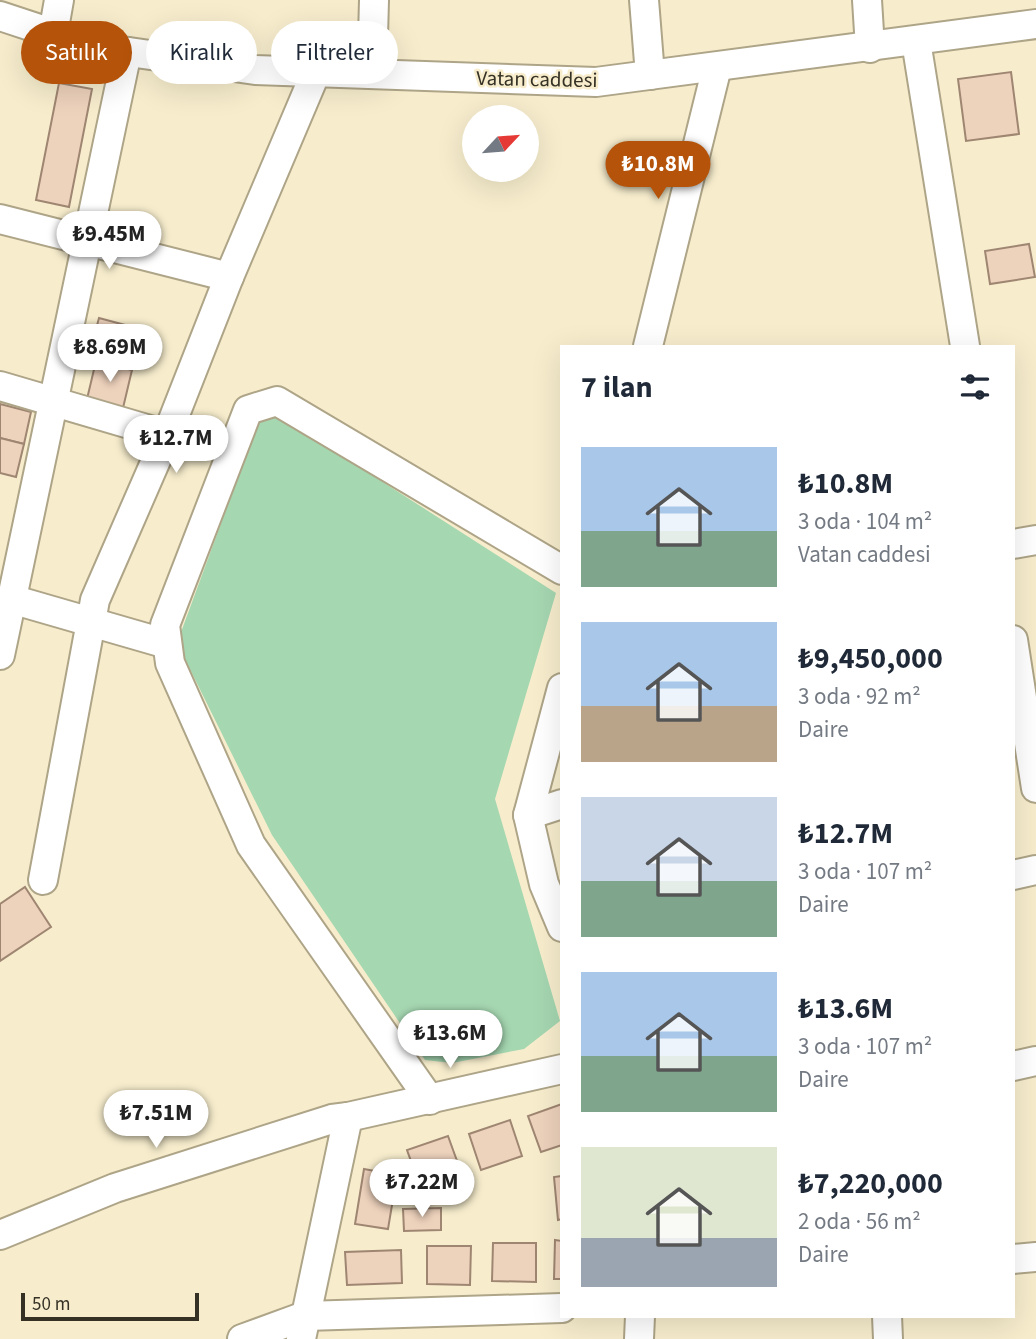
<!DOCTYPE html>
<html lang="tr">
<meta charset="utf-8">
<style>
:root{--surface:#fff;--page:#f6f6f7;--text:#1f2937;--muted:#747a83;--accent:#b45309}
body{margin:0;font-family:"Source Sans 3",sans-serif;background:var(--page);color:var(--text);height:100vh;display:flex;flex-direction:column;font-size:26px;white-space:nowrap}
*{box-sizing:border-box;margin:0}
p{font-size:23px;color:var(--muted)}
.icon{flex:none;width:38px;height:38px;fill:none;stroke:currentColor;stroke-width:2;stroke-linecap:round;stroke-linejoin:round}
.map{position:relative;flex:1;overflow:hidden}
.details{position:absolute;left:560px;top:345px;width:455px;height:973px;display:flex;flex-direction:column;background:var(--surface);border-radius:0px;box-shadow:0 7px 28px #0002}
.details>*{flex:none}
.guide{position:absolute;left:21px;top:21px;width:434px;height:63px;display:flex;gap:14px}
.needle{width:46px;rotate:64deg}
.fabs{position:absolute;left:462px;top:105px;display:grid;gap:14px}
.fabs a{display:grid;place-items:center;width:77px;height:77px;border-radius:50%;background:var(--surface);box-shadow:0 7px 28px #0002;font-size:35px}
.scale{position:absolute;left:21px;bottom:18px;width:178px;box-sizing:border-box;padding-left:7px;border:4px solid #353125;border-top:0;font-size:19px;line-height:24px;white-space:nowrap;color:#353125;-webkit-text-stroke:5px #f7edcd;paint-order:stroke}
.price{position:absolute;translate:-50% -60px;padding:0 16px;border-radius:24px;background:#fff;color:#222;font-size:23px;line-height:46px;filter:drop-shadow(0 2px 4px #0008)}
.price::after{content:'';position:absolute;left:50%;top:42px;width:21px;height:16px;margin-left:-10px;background:inherit;clip-path:polygon(0 0,100% 0,50% 100%)}
.price.selected{background:var(--accent);color:#fff}
ul{padding:0;list-style:none}
li{display:flex;align-items:center;gap:21px;height:175px;padding:0 21px}
li span{display:grid;place-items:center;flex:none;width:196px;height:140px;border-radius:0px;color:#555}
li>.icon{margin-inline-start:auto}
span .icon{width:84px;height:84px;fill:#fffc;stroke-width:1}
li b{font-size:30px}
h2{display:flex;justify-content:space-between;align-items:center;height:84px;padding:0 21px;font-size:30px}
.pill{padding:0 24px;border-radius:32px;background:var(--surface);box-shadow:0 7px 28px #0002;font-size:24px;line-height:63px}
.pill.selected{background:var(--accent);color:#fff}
.map>svg:first-child{display:block}
</style>
<div class="map">
<svg width="1036" height="1339" viewBox="0 0 1036 1339">
<rect width="100%" height="100%" fill="#f7edcd"/>
<path fill="#a5d7b1" d="M272,411L556,593L495,799L560,1021L524,1049L452,1063L425,1060L272,835L177,643L258,423Z"/>
<g fill="#edd2bc" stroke="#9f8672" stroke-width="2">
<path d="M1011,72L1019,134L966,141L958,79Z"/>
<path d="M59,83L92,89L69,207L36,200Z"/>
<path d="M1029,244L1035,277L990,284L985,251Z"/>
<path d="M99,318L144,330L137,356L92,344Z"/>
<path d="M96,361L132,370L123,408L87,399Z"/>
<path d="M0,404L31,412L24,444L0,438Z"/>
<path d="M0,438L24,444L16,477L0,473Z"/>
<path d="M25,887L51,927L0,961V904Z"/>
<path d="M562,1104V1145L541,1152L528,1116Z"/>
<path d="M510,1120L522,1156L481,1170L469,1134Z"/>
<path d="M448,1136L461,1172L420,1186L407,1150Z"/>
<path d="M364,1169L397,1175L388,1229L355,1224Z"/>
<path d="M562,1176V1219L558,1220L554,1177Z"/>
<path d="M441,1208V1230L404,1231L403,1209Z"/>
<path d="M555,1240L562,1241V1279H554Z"/>
<path d="M493,1243H536V1282L492,1281Z"/>
<path d="M427,1246H471L470,1285L427,1284Z"/>
<path d="M401,1250L402,1283L347,1285L345,1252Z"/>
</g>
<g fill="none" stroke-linecap="round" stroke-linejoin="round">
<g stroke="#aea487" stroke-width="32">
<g id="minor">
<path d="M644,0L650,75"/>
<path d="M867,0L870,48"/>
<path d="M0,16L94,47L255,70L596,82L1036,24"/>
<path d="M53,34L59,0"/>
<path d="M916,41L965,346"/>
<path d="M372,74L374,0"/>
<path d="M0,219L229,277"/>
<path d="M648,346L717,67"/>
<path d="M0,386L167,435"/>
<path d="M1013,544L1036,540"/>
<path d="M11,599L167,644"/>
<path d="M1013,640L1036,788"/>
<path d="M0,655L127,52"/>
<path d="M562,688L528,815L544,884L562,927"/>
<path d="M528,815L562,804"/>
<path d="M1013,875L1036,870"/>
<path d="M43,880L95,600L167,435L229,277L316,72"/>
<path d="M1013,1066L1036,1061"/>
<path d="M430,1100L251,845L170,663L165,625L248,410L277,401L562,570"/>
<path d="M348,1117L562,1069"/>
<path d="M0,1235L115,1188L332,1119L348,1117L301,1339"/>
<path d="M1013,1259L1036,1257"/>
<path d="M887,1316L888,1339"/>
<path d="M242,1339L305,1316L562,1308"/>
<path d="M639,1339L640,1316"/>
</g>
</g>
<use href="#minor" stroke="#fff" stroke-width="28"/>
</g>
<g text-anchor="middle" stroke-width="5" stroke-linejoin="round" paint-order="stroke">
<g font-size="21" fill="#353125" stroke="#f7edcd">
<text transform="translate(537 79) rotate(1)" y="7">Vatan caddesi</text>
</g>
</g>
</svg>
<div class="fabs">
<a><svg class="needle" viewBox="-14 -14 28 28"><path d="M0-13l5 13h-10z" fill="#e53935"/><path d="M0 13l5-13h-10z" fill="#747a83"/></svg></a>
</div>
<div class="scale">50 m</div>
<b class="price selected" style="left:658px;top:201px">₺10.8M</b>
<b class="price" style="left:109px;top:271px">₺9.45M</b>
<b class="price" style="left:110px;top:384px">₺8.69M</b>
<b class="price" style="left:176px;top:475px">₺12.7M</b>
<b class="price" style="left:450px;top:1070px">₺13.6M</b>
<b class="price" style="left:156px;top:1150px">₺7.51M</b>
<b class="price" style="left:422px;top:1219px">₺7.22M</b>
<div class="guide">
<a class="pill selected">Satılık</a>
<a class="pill">Kiralık</a>
<a class="pill">Filtreler</a>
</div>
<section class="details">
<h2>7 ilan<svg class="icon" aria-label="filters" viewBox="0 0 24 24"><path d="M4 7h16M4 17h16"/><circle cx="9" cy="7" r="2"/><circle cx="15" cy="17" r="2"/></svg></h2>
<ul>
<li><span style="background:linear-gradient(#a9c7e8 60%,#7fa58c 0)"><svg class="icon" aria-label="home" viewBox="0 0 24 24"><path d="M3 11l9-7 9 7M6 9v11h12V9"/></svg></span><div><b>₺10.8M</b><p>3 oda · 104 m²</p><p>Vatan caddesi</p></div></li>
<li><span style="background:linear-gradient(#a9c7e8 60%,#b9a48a 0)"><svg class="icon" aria-label="home" viewBox="0 0 24 24"><path d="M3 11l9-7 9 7M6 9v11h12V9"/></svg></span><div><b>₺9,450,000</b><p>3 oda · 92 m²</p><p>Daire</p></div></li>
<li><span style="background:linear-gradient(#c9d6e8 60%,#7fa58c 0)"><svg class="icon" aria-label="home" viewBox="0 0 24 24"><path d="M3 11l9-7 9 7M6 9v11h12V9"/></svg></span><div><b>₺12.7M</b><p>3 oda · 107 m²</p><p>Daire</p></div></li>
<li><span style="background:linear-gradient(#a9c7e8 60%,#7fa58c 0)"><svg class="icon" aria-label="home" viewBox="0 0 24 24"><path d="M3 11l9-7 9 7M6 9v11h12V9"/></svg></span><div><b>₺13.6M</b><p>3 oda · 107 m²</p><p>Daire</p></div></li>
<li><span style="background:linear-gradient(#dfe7d0 65%,#9aa5b1 0)"><svg class="icon" aria-label="home" viewBox="0 0 24 24"><path d="M3 11l9-7 9 7M6 9v11h12V9"/></svg></span><div><b>₺7,220,000</b><p>2 oda · 56 m²</p><p>Daire</p></div></li>
</ul>
</section>
</div>
